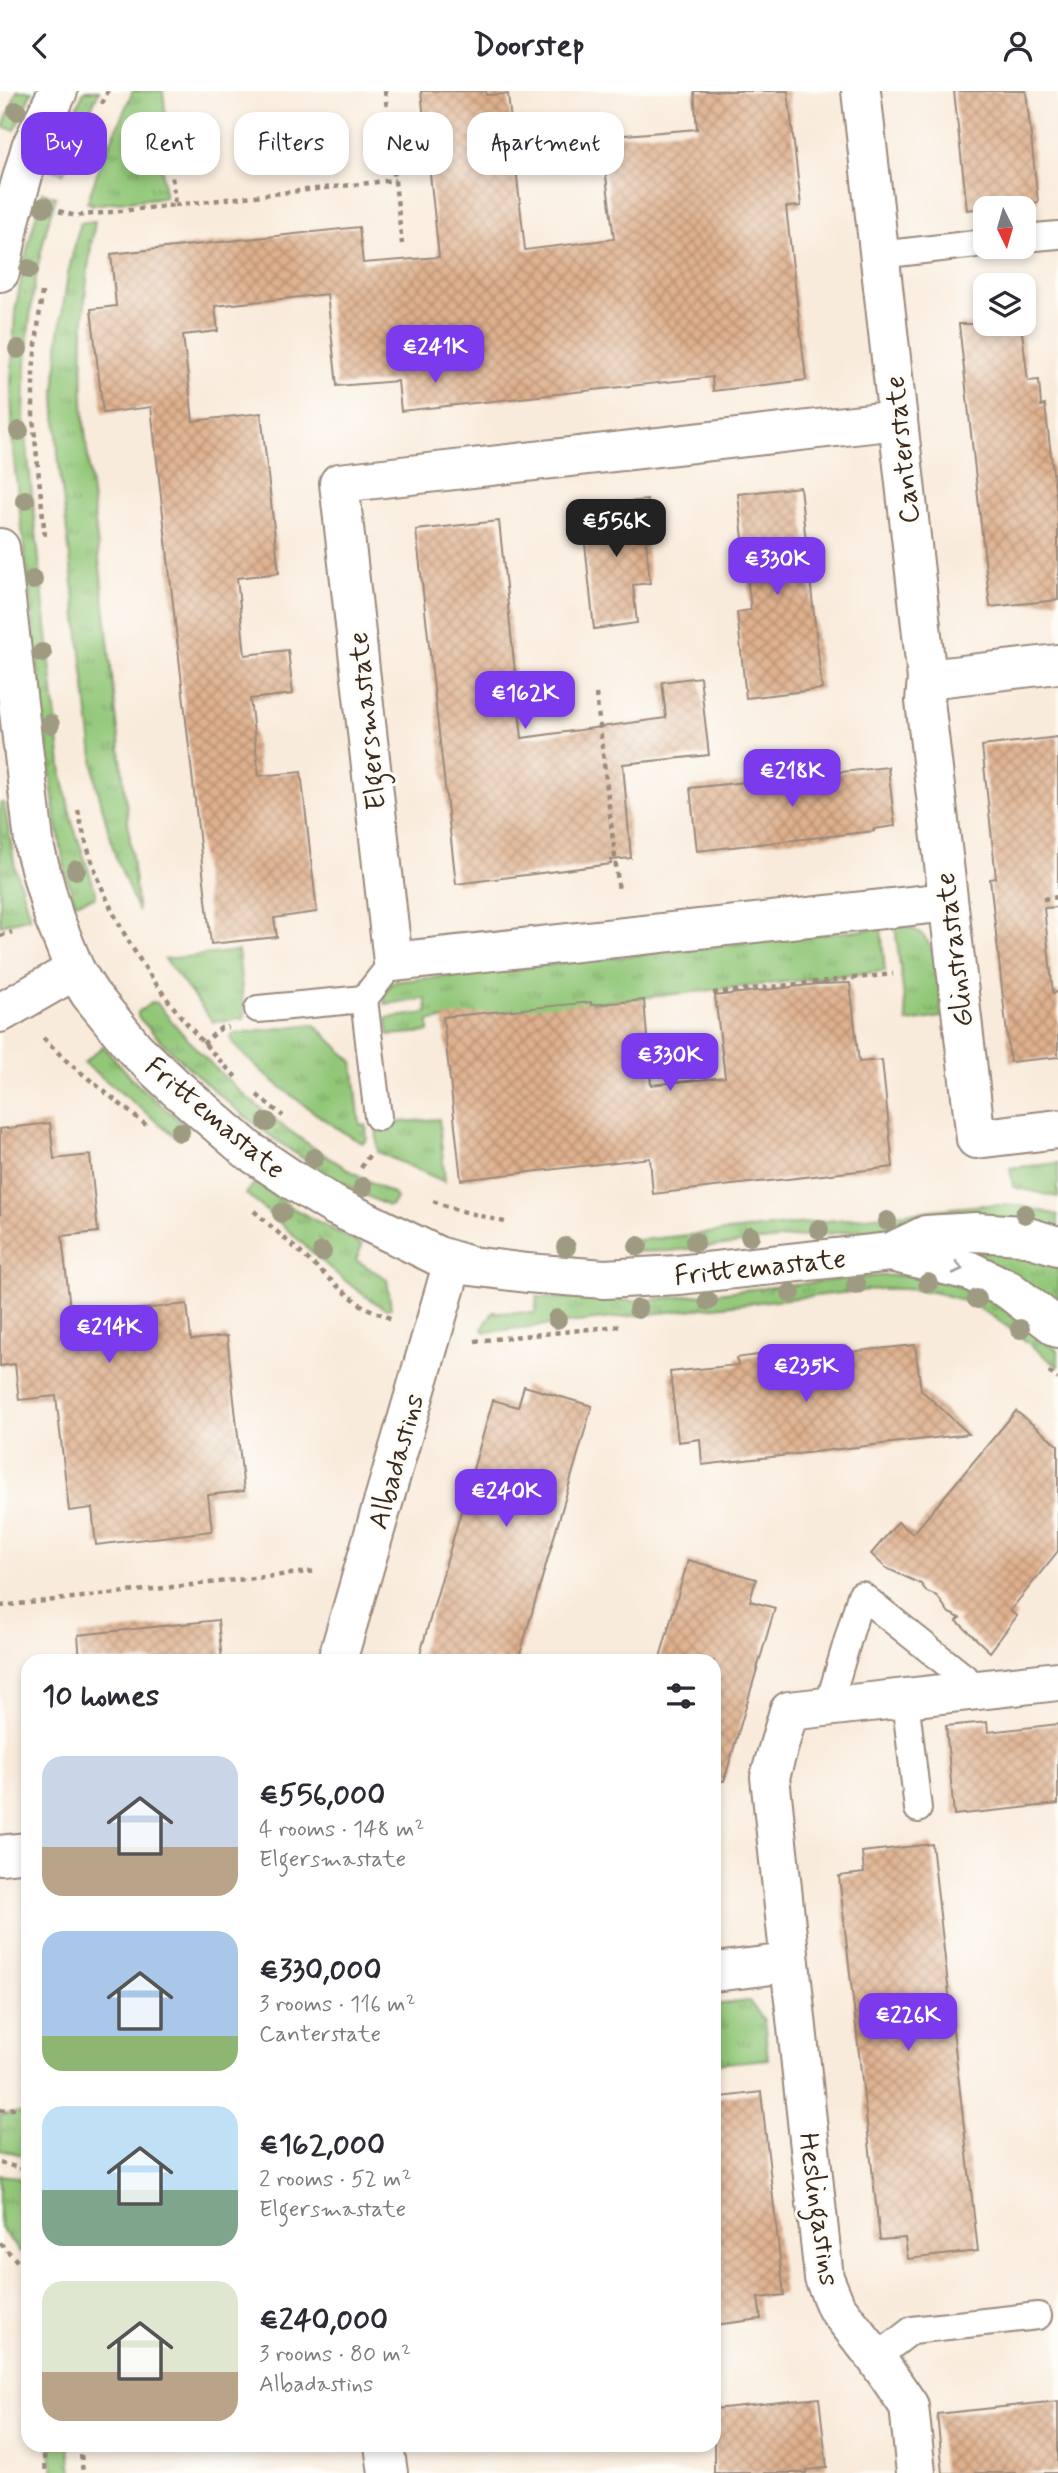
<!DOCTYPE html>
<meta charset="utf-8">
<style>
:root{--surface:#fff;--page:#f7f7f7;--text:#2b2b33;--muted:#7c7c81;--accent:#7c3aed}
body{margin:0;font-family:Mynerve,sans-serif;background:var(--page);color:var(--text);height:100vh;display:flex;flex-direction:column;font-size:26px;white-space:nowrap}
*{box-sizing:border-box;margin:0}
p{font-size:23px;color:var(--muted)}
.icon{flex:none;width:38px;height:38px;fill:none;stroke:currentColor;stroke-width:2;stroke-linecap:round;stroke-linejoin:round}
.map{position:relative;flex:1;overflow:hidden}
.side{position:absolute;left:21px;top:1563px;width:700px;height:798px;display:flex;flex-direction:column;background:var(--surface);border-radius:21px;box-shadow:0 4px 10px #0003}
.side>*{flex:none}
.guide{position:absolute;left:21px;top:21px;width:700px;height:63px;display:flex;gap:14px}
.needle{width:46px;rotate:175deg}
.fabs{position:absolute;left:973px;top:105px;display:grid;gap:14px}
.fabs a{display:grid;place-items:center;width:63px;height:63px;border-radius:14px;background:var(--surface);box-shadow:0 4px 10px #0003;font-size:35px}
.price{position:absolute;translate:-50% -60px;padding:0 16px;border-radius:14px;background:var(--accent);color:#fff;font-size:23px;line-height:46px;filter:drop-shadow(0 2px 4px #0008)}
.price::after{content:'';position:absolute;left:50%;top:42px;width:21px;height:16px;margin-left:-10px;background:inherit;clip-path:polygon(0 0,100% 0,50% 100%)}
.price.active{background:#222;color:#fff}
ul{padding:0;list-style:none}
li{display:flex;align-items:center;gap:21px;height:175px;padding:0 21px}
li span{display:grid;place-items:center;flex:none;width:196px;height:140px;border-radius:21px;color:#555}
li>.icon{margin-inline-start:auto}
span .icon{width:84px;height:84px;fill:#fffc;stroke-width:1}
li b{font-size:30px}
h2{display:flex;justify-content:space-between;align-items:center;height:84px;padding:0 21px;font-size:30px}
.tag{padding:0 24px;border-radius:21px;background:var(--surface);box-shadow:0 4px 10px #0003;font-size:24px;line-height:63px}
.tag.active{background:var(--accent);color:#fff}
header{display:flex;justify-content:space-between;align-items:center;height:91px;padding:0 21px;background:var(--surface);font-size:32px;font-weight:700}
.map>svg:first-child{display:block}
</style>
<header><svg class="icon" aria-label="back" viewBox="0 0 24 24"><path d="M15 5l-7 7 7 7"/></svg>Doorstep<svg class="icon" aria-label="person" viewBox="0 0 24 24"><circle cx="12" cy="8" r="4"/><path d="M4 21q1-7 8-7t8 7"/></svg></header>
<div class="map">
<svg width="1058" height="2382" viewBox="0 0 1058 2382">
<defs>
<pattern id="grass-tufts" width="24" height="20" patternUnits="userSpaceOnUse" patternTransform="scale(1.75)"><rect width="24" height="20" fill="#92c778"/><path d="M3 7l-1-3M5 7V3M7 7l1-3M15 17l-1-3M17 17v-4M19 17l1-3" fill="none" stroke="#78a262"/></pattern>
<pattern id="building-cross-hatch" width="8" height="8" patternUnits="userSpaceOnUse" patternTransform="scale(1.75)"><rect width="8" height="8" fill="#dfb18e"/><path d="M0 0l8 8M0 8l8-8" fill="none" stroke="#b69073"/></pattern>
</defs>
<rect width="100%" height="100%" fill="#fdfcf7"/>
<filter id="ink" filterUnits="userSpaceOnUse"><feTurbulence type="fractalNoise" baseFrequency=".0143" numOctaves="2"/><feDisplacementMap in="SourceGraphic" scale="14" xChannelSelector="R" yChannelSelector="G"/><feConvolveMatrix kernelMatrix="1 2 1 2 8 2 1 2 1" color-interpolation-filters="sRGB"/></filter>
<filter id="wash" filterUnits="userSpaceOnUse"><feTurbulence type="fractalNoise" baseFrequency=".00686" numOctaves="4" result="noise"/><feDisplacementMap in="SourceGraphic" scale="28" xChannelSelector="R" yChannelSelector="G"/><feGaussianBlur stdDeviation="1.57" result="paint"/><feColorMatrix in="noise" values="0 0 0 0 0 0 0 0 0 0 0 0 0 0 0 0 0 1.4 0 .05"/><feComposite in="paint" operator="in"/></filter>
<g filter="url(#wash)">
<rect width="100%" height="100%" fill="#f9ebdb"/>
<g fill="url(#grass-tufts)" stroke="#66784b" stroke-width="2">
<path d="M17,0H32L15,39L3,36Z"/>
<path d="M84,0H99L63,83L50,78Z"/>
<path d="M133,0H163L170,66L161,67L165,106L91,114V112H87L99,77Z"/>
<path d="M42,101L56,106C32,178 25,252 24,328L62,684L72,731L96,801L95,806L75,812L66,784L55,723L13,361L11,293L15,221L25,168Z"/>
<path d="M95,130C83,197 80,264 84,331L138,821L115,764L96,692L58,363L55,304L59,243L68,183L80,132Z"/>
<path d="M0,712H4L15,776L30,826L0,834Z"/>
<path d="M895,835C943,833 938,893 942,926L907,931Z"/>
<path d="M881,837L885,880L429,930V941L389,944L386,927L427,922L426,908L385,913L384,903L393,891Z"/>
<path d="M238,860L245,927L213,931L165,868Z"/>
<path d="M153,911L157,912C221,994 301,1056 393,1103L396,1107L392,1114L388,1115C294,1072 208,1000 138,926V921Z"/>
<path d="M312,933L316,935L353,971L360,1034H366L367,1048L363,1052C333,1038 247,974 230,947L233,943Z"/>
<path d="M103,955L138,994L188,1037L179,1048L84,972Z"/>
<path d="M439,1028L445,1091L378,1061L376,1033Z"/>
<path d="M1058,1072V1106L1013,1096L1010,1077Z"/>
<path d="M255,1091L294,1118L362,1154L356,1169L387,1188L391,1217L386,1218C334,1188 293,1140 246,1103Z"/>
<path d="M983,1114H1017L1058,1124V1138L925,1132L670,1160L630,1161V1150Z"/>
<path d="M974,1159L1021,1161L1058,1174V1216L972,1161Z"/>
<path d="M912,1184L941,1188L988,1206L1058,1260V1276C994,1225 966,1194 879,1198L485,1241L482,1238L493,1221L535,1222L537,1206L639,1210L877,1185Z"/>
<path d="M749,1910L764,1929L768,1968L714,1973V1914Z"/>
<path d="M28,2021V2065L0,2059V2024Z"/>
<path d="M0,2084L17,2086L28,2095V2165L19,2160L0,2137Z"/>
<path d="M50,2354H69L72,2382H54Z"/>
</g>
<g id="blocks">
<g fill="url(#building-cross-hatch)">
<path d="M421,0H486V4L508,3L525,159L614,148L601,46L697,38L694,0H788L801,115L786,116L806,289L713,300L712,286L401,320L398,290L337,295L327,203L215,215L218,240L183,244L193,330L261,322L279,482L237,487L245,564L288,559L293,603L250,608L259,685L301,681L317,821L274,827L277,846L211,853L151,316L103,322L91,218L116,215L111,163L359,136L363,172L439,166Z"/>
<path d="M954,0H1026L1038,111L967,119Z"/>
<path d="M959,233H1021L1028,290L1039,289L1041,315L1045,314L1058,423V509L990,516Z"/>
<path d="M800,396L822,598L746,607L737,521L751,519L738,403Z"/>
<path d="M647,409L652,449L646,450L650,492L633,494L637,532L594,538L581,415Z"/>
<path d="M499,430L522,647L666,627L662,591L700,586L709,664L623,673L631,767L611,769V773L456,793L416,439Z"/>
<path d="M1058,646V816L1044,817L1053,902L1058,901V966L1010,971L990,788L996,787L982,655Z"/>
<path d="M888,676L895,735L874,738V740L697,760L690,697Z"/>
<path d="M850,892L859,971L882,969L893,1076L653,1103L650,1067L461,1089L443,926L591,911V914L644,909L651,994L725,986L715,905L818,893Z"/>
<path d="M50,1032L54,1068L90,1064L98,1141L62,1145L71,1226L187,1213L191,1249L227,1245L244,1400L208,1404L212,1440L96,1454L92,1417L69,1420L56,1305L19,1309L15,1273L0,1275V1038Z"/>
<path d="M915,1254L921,1299L969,1343L702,1374L700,1348L678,1351L670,1281L738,1274L736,1267L787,1260L847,1255L848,1261Z"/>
<path d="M524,1295L592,1315L518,1570H418L493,1309L518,1316Z"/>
<path d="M1016,1320L1058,1354V1460L1010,1520L1017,1525L990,1561L957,1530L960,1527L949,1522L937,1505L927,1501L921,1493L886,1477L871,1463L898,1431L913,1443Z"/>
<path d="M688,1469L756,1488L750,1510L775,1517L724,1690L714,1688V1570H659Z"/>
<path d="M218,1529L222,1570H80L78,1544Z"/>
<path d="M987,1631L988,1641L1058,1633V1713L954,1724L946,1635Z"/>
<path d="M932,1753L978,2160L908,2168L905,2147L880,2149L839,1785L864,1782L862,1761Z"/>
<path d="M761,2001L784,2204L758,2207L761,2228L714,2234V2007Z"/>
<path d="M819,2307L827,2377L806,2379V2382H714V2318Z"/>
<path d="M1058,2310V2382H943L937,2323Z"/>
</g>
</g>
</g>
<g filter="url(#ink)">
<use href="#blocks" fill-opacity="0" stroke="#9a8a7c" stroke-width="2"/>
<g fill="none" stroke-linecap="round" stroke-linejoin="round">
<g stroke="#9a8a7c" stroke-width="30">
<g id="lane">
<path d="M1024,147L1058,144"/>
<path d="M879,164L985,152"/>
<path d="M364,908L393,871"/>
<path d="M258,918L364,908L378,1026"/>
<path d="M905,1607L918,1718"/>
<path d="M828,1616L861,1504L980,1599"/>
<path d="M876,2267L912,2239L1038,2225"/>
</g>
</g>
<g stroke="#9a8a7c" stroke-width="42">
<g id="street">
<path d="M861,0L927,588L1058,573"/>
<path d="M898,329L339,392L393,871L948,811"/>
<path d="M927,588L925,610L976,1048L1058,1038"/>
<path d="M0,922L75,879"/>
<path d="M337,1570L453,1171"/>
<path d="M0,1764L28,1761"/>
<path d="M714,1881L789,1872"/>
<path d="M384,2354L388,2382"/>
<path d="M916,2382L909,2315L876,2267L836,2216L824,2187L770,1686L789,1620L1058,1590"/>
</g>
</g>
<g stroke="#9a8a7c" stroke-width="42">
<g id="secondary">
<path d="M0,181L11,126L31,56L58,0"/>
<path d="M0,457L35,759L54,827L75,879L90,903L135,958L175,996L248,1059L291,1088L335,1115L438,1165L471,1175L527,1182L604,1188L678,1184L891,1161L926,1144L976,1141L1021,1144L1058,1155"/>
<path d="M891,1161L970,1180L1009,1199L1058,1237"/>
</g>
</g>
<g stroke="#9a8a7c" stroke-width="4.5" stroke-dasharray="5 5" stroke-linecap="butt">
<path d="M385,0L402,153"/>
<path d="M102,13L108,0"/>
<path d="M175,114L395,89"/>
<path d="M59,120L75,125L175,114L172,85"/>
<path d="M42,201L33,280V327L45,446"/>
<path d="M596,603L619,801"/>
<path d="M78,719C100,826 161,911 237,987"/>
<path d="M1043,808L1058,806"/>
<path d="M0,845L12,841"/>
<path d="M713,902L893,883"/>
<path d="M43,947L69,972L146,1034"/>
<path d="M203,953L221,937L228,936"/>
<path d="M257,1004L283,1025"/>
<path d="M361,1077L370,1063"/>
<path d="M433,1110L454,1118L508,1132"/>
<path d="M254,1120L342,1199L364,1216L392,1228"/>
<path d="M475,1250L619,1235"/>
<path d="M1049,1281L1058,1288"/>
<path d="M0,1515L318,1480"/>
<path d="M0,2019L28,2016"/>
<path d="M0,2072L28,2079"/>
<path d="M0,2152L18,2171L28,2176"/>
<path d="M24,2174L28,2213"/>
<path d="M43,2354L46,2382"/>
<path d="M80,2354L83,2382"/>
</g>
<use href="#lane" stroke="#fff" stroke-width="26"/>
<use href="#street" stroke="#fff" stroke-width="38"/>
<use href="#secondary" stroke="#fff" stroke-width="38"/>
</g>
<g fill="#9f9b82">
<circle cx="17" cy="20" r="10"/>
<circle cx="66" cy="56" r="10"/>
<circle cx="44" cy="116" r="10"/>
<circle cx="29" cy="178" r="10"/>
<circle cx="18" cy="258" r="10"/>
<circle cx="19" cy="340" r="10"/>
<circle cx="25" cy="409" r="10"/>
<circle cx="33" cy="489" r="10"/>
<circle cx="42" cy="562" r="10"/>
<circle cx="50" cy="633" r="10"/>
<circle cx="76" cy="779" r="10"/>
<circle cx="267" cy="1031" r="10"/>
<circle cx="180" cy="1041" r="10"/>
<circle cx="314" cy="1067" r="10"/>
<circle cx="363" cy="1096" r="10"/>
<circle cx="282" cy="1122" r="10"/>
<circle cx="1025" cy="1123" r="10"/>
<circle cx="887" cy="1130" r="10"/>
<circle cx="819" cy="1138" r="10"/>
<circle cx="750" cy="1145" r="10"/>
<circle cx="695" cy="1151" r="10"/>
<circle cx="638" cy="1155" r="10"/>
<circle cx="566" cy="1156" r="10"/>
<circle cx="322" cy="1161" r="10"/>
<circle cx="928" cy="1192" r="10"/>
<circle cx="856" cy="1194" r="10"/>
<circle cx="791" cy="1202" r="10"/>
<circle cx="977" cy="1208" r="10"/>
<circle cx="708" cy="1210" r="10"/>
<circle cx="638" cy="1218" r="10"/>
<circle cx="557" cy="1228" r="10"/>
<circle cx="1020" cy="1238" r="10"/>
</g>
<defs><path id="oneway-chevron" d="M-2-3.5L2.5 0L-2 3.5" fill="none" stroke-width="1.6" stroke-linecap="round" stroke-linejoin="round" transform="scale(1.75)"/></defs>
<use stroke="#a79f9a" href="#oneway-chevron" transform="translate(958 1177) rotate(13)"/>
</g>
<g text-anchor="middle" stroke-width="6" stroke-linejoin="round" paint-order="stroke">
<g font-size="28" fill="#3b2a1e" stroke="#fdfcf7">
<text transform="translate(901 359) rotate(-96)" y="10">Canterstate</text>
<text transform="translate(366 630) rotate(-96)" y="10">Elgersmastate</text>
<text transform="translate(953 859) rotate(-97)" y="10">Glinstrastate</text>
<text transform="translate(216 1026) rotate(40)" y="10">Frittemastate</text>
<text transform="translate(760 1175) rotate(-6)" y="10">Frittemastate</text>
<text transform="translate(395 1370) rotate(-74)" y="10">Albadastins</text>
<text transform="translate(820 2118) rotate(82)" y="10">Heslingastins</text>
</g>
</g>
</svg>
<div class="fabs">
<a><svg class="needle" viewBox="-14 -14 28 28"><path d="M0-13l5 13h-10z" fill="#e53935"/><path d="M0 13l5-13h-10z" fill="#7c7c81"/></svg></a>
<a><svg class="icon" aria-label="layers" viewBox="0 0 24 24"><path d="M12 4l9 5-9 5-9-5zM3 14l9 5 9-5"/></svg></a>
</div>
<b class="price" style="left:435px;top:294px">€241K</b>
<b class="price active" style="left:616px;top:468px">€556K</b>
<b class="price" style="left:777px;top:506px">€330K</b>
<b class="price" style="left:525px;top:640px">€162K</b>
<b class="price" style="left:792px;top:718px">€218K</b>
<b class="price" style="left:670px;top:1002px">€330K</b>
<b class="price" style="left:109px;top:1274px">€214K</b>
<b class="price" style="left:806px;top:1313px">€235K</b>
<b class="price" style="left:506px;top:1438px">€240K</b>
<b class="price" style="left:908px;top:1962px">€226K</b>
<div class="guide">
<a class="tag active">Buy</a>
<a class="tag">Rent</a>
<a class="tag">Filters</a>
<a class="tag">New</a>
<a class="tag">Apartment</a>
</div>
<section class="side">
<h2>10 homes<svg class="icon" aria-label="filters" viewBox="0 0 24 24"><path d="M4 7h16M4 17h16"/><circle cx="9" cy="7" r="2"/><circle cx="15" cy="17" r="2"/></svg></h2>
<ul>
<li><span style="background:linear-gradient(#c9d6e8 65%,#b9a48a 0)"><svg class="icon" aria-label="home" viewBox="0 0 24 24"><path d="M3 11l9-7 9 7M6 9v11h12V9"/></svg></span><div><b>€556,000</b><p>4 rooms · 148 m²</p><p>Elgersmastate</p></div></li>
<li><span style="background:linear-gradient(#a9c7e8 75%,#8fb573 0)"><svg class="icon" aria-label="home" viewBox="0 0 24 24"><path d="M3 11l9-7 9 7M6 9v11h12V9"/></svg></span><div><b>€330,000</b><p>3 rooms · 116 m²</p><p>Canterstate</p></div></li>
<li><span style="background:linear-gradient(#bfe0f5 60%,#7fa58c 0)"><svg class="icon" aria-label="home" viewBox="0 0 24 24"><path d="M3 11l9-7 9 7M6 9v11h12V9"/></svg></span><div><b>€162,000</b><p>2 rooms · 52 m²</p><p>Elgersmastate</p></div></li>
<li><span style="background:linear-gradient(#dfe7d0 65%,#b9a48a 0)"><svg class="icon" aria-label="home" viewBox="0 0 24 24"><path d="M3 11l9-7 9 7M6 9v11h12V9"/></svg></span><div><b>€240,000</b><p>3 rooms · 80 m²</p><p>Albadastins</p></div></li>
</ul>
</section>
</div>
